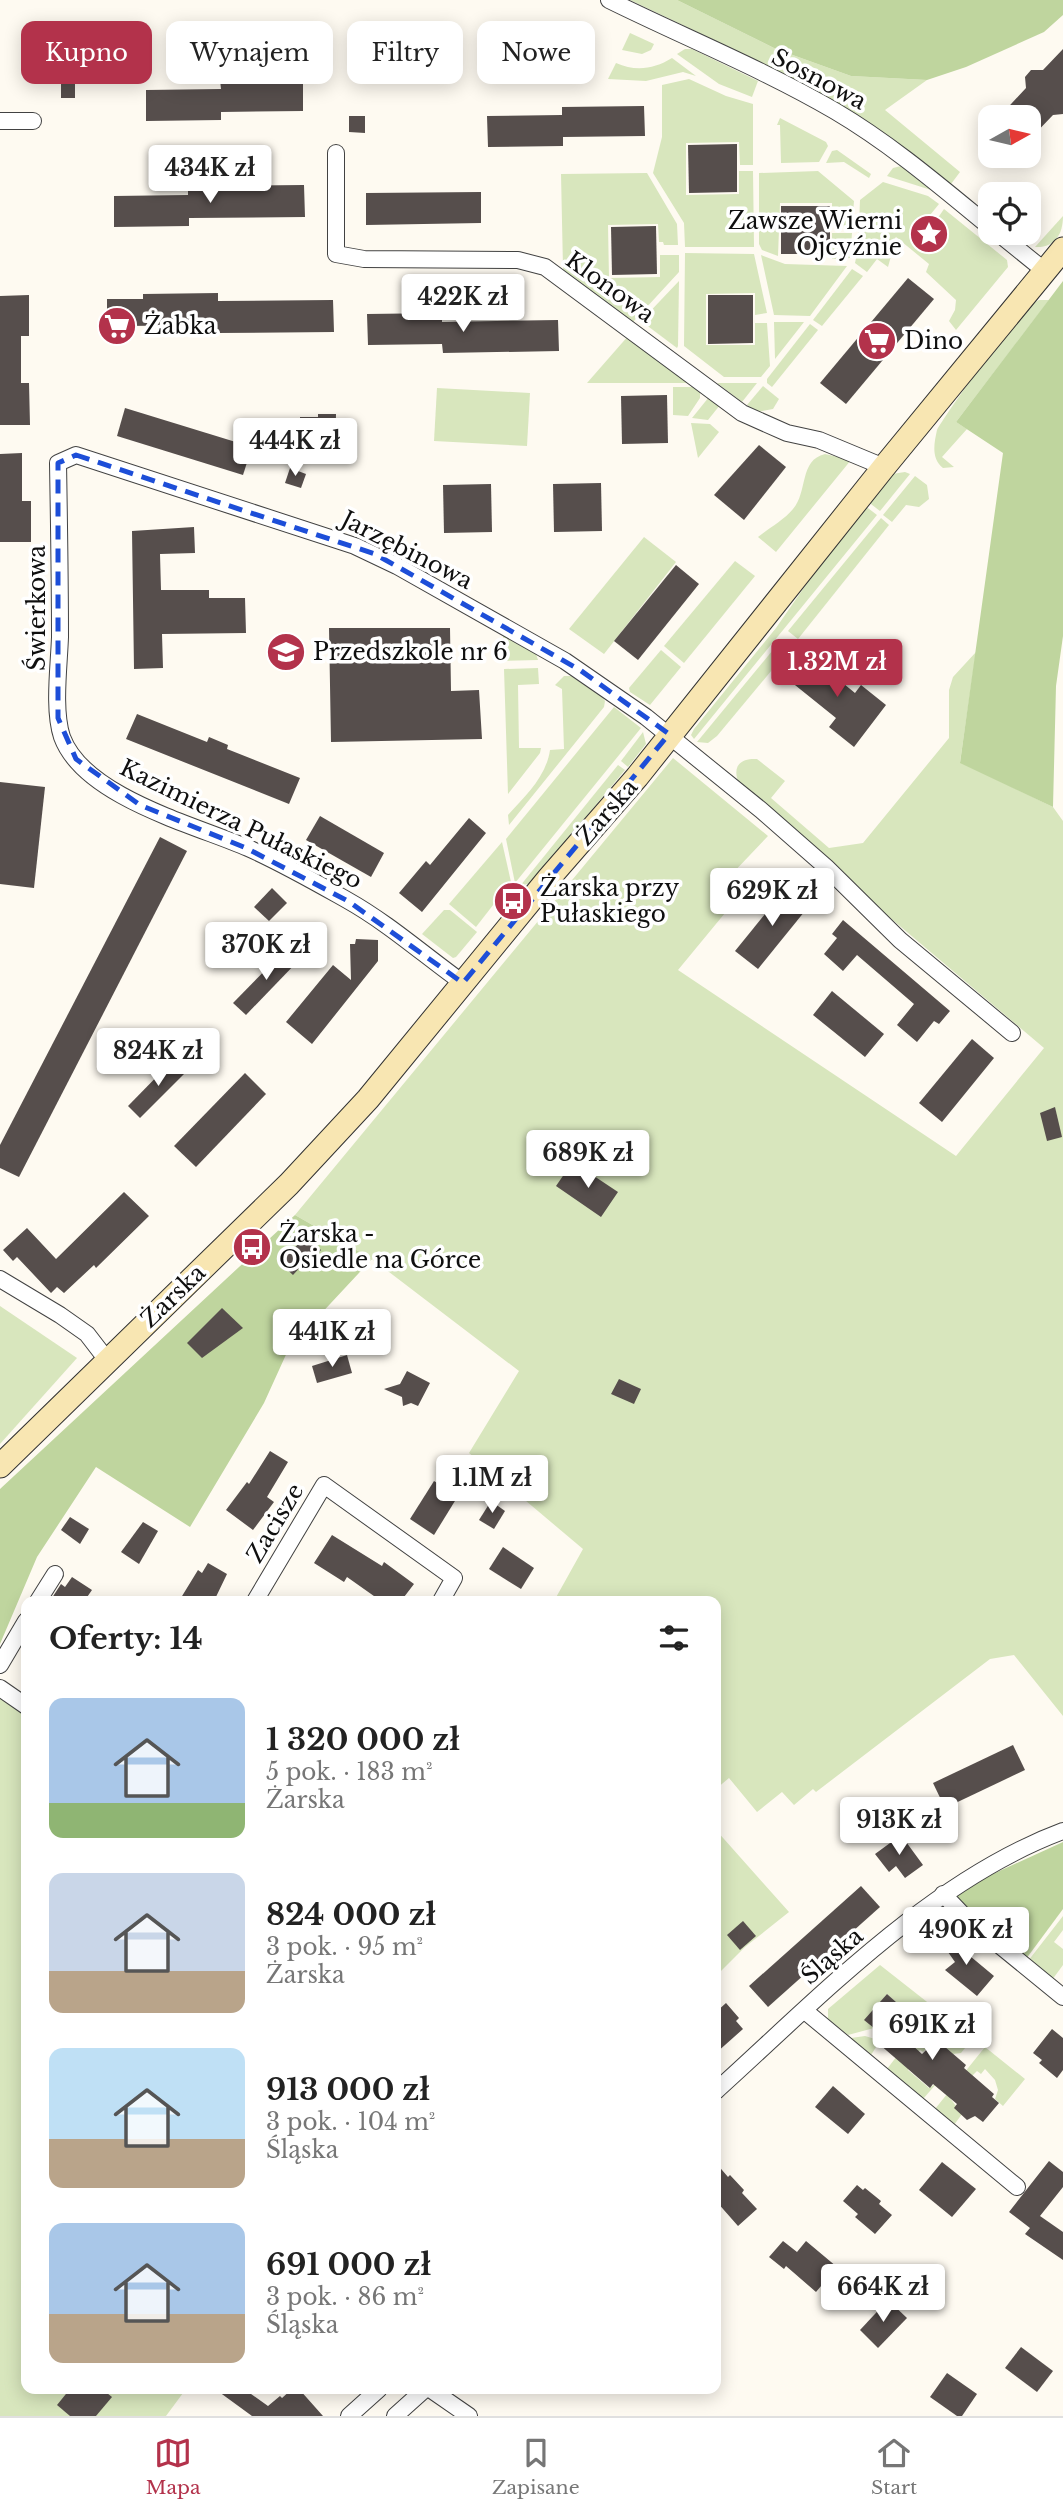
<!DOCTYPE html>
<html lang="pl">
<meta charset="utf-8">
<style>
:root{--surface:#fff;--page:#f6f6f6;--text:#222;--muted:#767676;--line:#e0e0e0;--accent:#b3324b}
body{margin:0;font-family:"Libre Baskerville",serif;background:var(--page);color:var(--text);height:100vh;display:flex;flex-direction:column;font-size:26px;white-space:nowrap}
*{box-sizing:border-box;margin:0}
p{font-size:23px;color:var(--muted)}
.icon{flex:none;width:38px;height:38px;fill:none;stroke:currentColor;stroke-width:2;stroke-linecap:round;stroke-linejoin:round}
.map{position:relative;flex:1;overflow:hidden}
.panel{position:absolute;left:21px;top:1596px;width:700px;height:798px;display:flex;flex-direction:column;background:var(--surface);border-radius:14px;box-shadow:0 4px 18px #0003}
.panel>*{flex:none}
.hud{position:absolute;left:21px;top:21px;width:700px;height:63px;display:flex;gap:14px}
.needle{width:46px;rotate:82deg}
.controls{position:absolute;left:978px;top:105px;display:grid;gap:14px}
.controls a{display:grid;place-items:center;width:63px;height:63px;border-radius:14px;background:var(--surface);box-shadow:0 4px 18px #0003;font-size:35px}
.price{position:absolute;translate:-50% -60px;padding:0 16px;border-radius:7px;background:#fff;color:#222;font-size:23px;line-height:46px;filter:drop-shadow(0 2px 4px #0008)}
.price::after{content:'';position:absolute;left:50%;top:42px;width:21px;height:16px;margin-left:-10px;background:inherit;clip-path:polygon(0 0,100% 0,50% 100%)}
.price.on{background:var(--accent);color:#fff}
ul{padding:0;list-style:none}
li{display:flex;align-items:center;gap:21px;height:175px;padding:0 28px}
li span{display:grid;place-items:center;flex:none;width:196px;height:140px;border-radius:14px;color:#555}
li>.icon{margin-inline-start:auto}
span .icon{width:84px;height:84px;fill:#fffc;stroke-width:1}
li b{font-size:30px}
h2{display:flex;justify-content:space-between;align-items:center;height:84px;padding:0 28px;font-size:30px}
.pill{padding:0 24px;border-radius:14px;background:var(--surface);box-shadow:0 4px 18px #0003;font-size:24px;line-height:63px}
.pill.on{background:var(--accent);color:#fff}
.tabs{display:flex;justify-content:space-around;align-items:center;height:98px;border-top:2px solid var(--line);background:var(--surface);font-size:19px;color:var(--muted)}
.tabs a{display:grid;justify-items:center;gap:4px}
.tabs .on{color:var(--accent)}
.map>svg:first-child{display:block}
</style>
<div class="map">
<svg width="1063" height="2416" viewBox="0 0 1063 2416">
<rect width="100%" height="100%" fill="#fefaf1"/>
<g fill="#d8e6bd">
<path d="M630,0H677L776,49L851,76L927,80L885,110L960,172L951,184C914,155 878,126 837,103C771,65 700,34 630,0Z"/>
<path d="M630,33L654,44L651,50L642,54L622,50Z"/>
<path d="M685,49H692L758,81L752,97L719,84L677,54Z"/>
<path d="M672,58L696,76L683,72L646,81L608,79L616,63C636,72 654,69 672,58Z"/>
<path d="M689,79L726,96L753,104V165H740L739,142L686,143V195L739,194V171H753L754,247H685L684,223L653,173L662,137V85Z"/>
<path d="M780,118L826,142L828,146L819,162L781,163L780,125H777Z"/>
<path d="M837,150L871,174L869,178L844,162L826,163L832,151Z"/>
<path d="M901,166L931,190L887,176L893,168Z"/>
<path d="M818,171L854,201L852,225L832,226V203H780L778,256L762,250L759,244V173Z"/>
<path d="M647,173L677,224L678,245H664L663,242H659L658,224L608,225L609,278L660,277V255H679V272L633,322L629,321L565,273L563,268L561,174Z"/>
<path d="M883,182L928,196L939,204L926,220L933,225L944,209L1007,260L1008,267L956,330L949,321L955,310L956,300L926,272L929,264L896,237L887,248L891,256L888,267L877,259L867,272L855,263L858,249L860,200Z"/>
<path d="M1063,216C1063,234 1055,248 1035,247Z"/>
<path d="M832,233H852L850,258L832,259Z"/>
<path d="M685,253L754,254L767,313L755,315V293L706,294V345H755V323H767L770,366L761,377H724L684,346Z"/>
<path d="M761,255L785,264L847,266L810,316L774,315Z"/>
<path d="M852,269L863,276L822,326L813,320Z"/>
<path d="M679,281L678,346L677,348L641,321Z"/>
<path d="M1039,300H1049L956,422L967,429L942,457L954,467L943,468C931,458 934,444 937,430C950,408 1021,307 1039,300Z"/>
<path d="M774,322H804L775,359Z"/>
<path d="M810,324L818,330L772,387L767,383V379Z"/>
<path d="M629,335L690,383H587Z"/>
<path d="M717,383H757L742,402Z"/>
<path d="M763,386L779,399L773,409L757,412L747,405Z"/>
<path d="M673,387H696L700,390V398L688,416L673,415Z"/>
<path d="M437,388L530,393L527,446L434,441Z"/>
<path d="M709,397L720,405L708,420L692,418Z"/>
<path d="M691,423L710,424L719,432L698,458Z"/>
<path d="M825,454L851,460L776,552L758,537C769,528 784,520 793,509C808,492 799,460 825,454Z"/>
<path d="M905,472L910,474L880,511L867,501L892,474Z"/>
<path d="M915,476L927,485L929,499L919,507L906,505L892,522L883,515Z"/>
<path d="M864,505L877,515L694,739L691,735L694,729L776,628L839,537Z"/>
<path d="M881,518L889,525L798,639L788,631Z"/>
<path d="M644,537L676,562L604,654L569,629Z"/>
<path d="M735,561L755,576L684,663L664,646Z"/>
<path d="M503,633L535,651L538,660L503,661Z"/>
<path d="M782,639L791,647L717,736L708,743L697,742Z"/>
<path d="M661,650L681,667L650,705L630,692L629,688Z"/>
<path d="M976,652L960,762L1053,807L1063,821V1716L1014,1655L990,1659L816,1792L813,1789L794,1805L782,1792L757,1812L729,1778L716,1789V1601H554L583,1549L469,1453L519,1371L372,1259L295,1215L673,758L768,836L730,876L744,890L678,970L956,1156L1044,1048L862,894L739,784C732,767 739,758 757,759L785,781L771,798L829,848L863,843L949,738V690L953,677Z"/>
<path d="M538,668L539,684L518,685L519,748H541L540,753L508,794L504,669Z"/>
<path d="M564,676H571L602,697L605,701L604,707L509,825L508,815C526,795 546,777 550,750L564,749L562,689L555,685Z"/>
<path d="M614,707L641,728L515,883L506,839Z"/>
<path d="M643,732L646,744L628,767L621,761Z"/>
<path d="M618,765L625,770L531,883L520,886Z"/>
<path d="M502,842L511,882L476,927L449,904Z"/>
<path d="M444,910H450L477,932L456,957L453,958L422,934Z"/>
<path d="M0,1306L77,1358L0,1444Z"/>
<path d="M0,1690L26,1708V2389H186L166,2416H0Z"/>
<path d="M716,1830L789,1912L745,1947L716,1976Z"/>
<path d="M1063,1916V1930L1054,1942L1063,1949V1965L1052,1980L1028,1961Z"/>
<path d="M880,1965L973,2038L961,2053L953,2054L935,2039L923,2052L920,2050L913,2058L908,2070L929,2088L937,2083L923,2099L887,2069L897,2056L893,2053L906,2037L902,2033L915,2017L899,2002L897,2003L887,1994L865,2020L874,2028L848,2035L828,2019V2009Z"/>
<path d="M865,2036L875,2039L878,2044L871,2055L851,2038Z"/>
<path d="M985,2047L1025,2079L1003,2106L995,2099L998,2090L995,2080L985,2069L981,2074L977,2071L950,2098L962,2114L954,2125L935,2109Z"/>
</g>
<g fill="#bfd59e">
<path d="M677,0H1063V15L1044,32L966,67L927,80L851,76L776,49Z"/>
<path d="M1063,281V636L1056,686L1053,807L960,763L1003,453L956,422Z"/>
<path d="M295,1215L372,1259L289,1348L264,1403L190,1527L96,1467L37,1557L0,1644V1489Z"/>
<path d="M1063,1842V1909L1026,1959L955,1897L984,1878Z"/>
</g>
<g fill="#564e4c">
<path d="M1063,49V114L1053,115L1029,140V117H999L1026,88L1025,77L1031,70H1043Z"/>
<rect x="61" y="55" width="14" height="43"/>
<path d="M303,79V111L221,112V120L146,121V90L221,89L220,80Z"/>
<path d="M644,106L645,136L563,137V146L488,147L487,116L562,115V107Z"/>
<path d="M349,116H365V133L349,132Z"/>
<path d="M737,144V192L689,193L688,145Z"/>
<path d="M304,185L305,217L189,218V226L114,227V196L188,195V186Z"/>
<path d="M481,192V223L366,225V193Z"/>
<rect x="781" y="206" width="49" height="48"/>
<path d="M656,226L657,274L612,275L611,227Z"/>
<path d="M908,278L934,299L846,404L820,383Z"/>
<path d="M218,293V301L333,300L334,332L217,333V325L126,326L127,336H107V299H143V294Z"/>
<path d="M29,295V336H21V383H29L30,425H0V296Z"/>
<path d="M708,295H753V343L708,344Z"/>
<path d="M442,313V322L558,320L559,351L443,353L442,344L368,345L367,314Z"/>
<path d="M667,395L668,443L622,444L621,396Z"/>
<path d="M125,408L252,447L243,475L117,436Z"/>
<path d="M318,414H336L335,459H300V417H318Z"/>
<path d="M759,445L786,467L744,520L714,495Z"/>
<path d="M22,453V501H31V542H0V454Z"/>
<path d="M290,468L306,474L301,488L285,483Z"/>
<path d="M601,483L602,531L554,532L553,484Z"/>
<path d="M491,484L492,532L444,533L443,485Z"/>
<path d="M194,527L195,553L160,554L161,590H209V598H245L246,633L162,634L163,668L134,669L132,531Z"/>
<path d="M676,565L699,584L638,660L614,641Z"/>
<path d="M329,628H450L451,691L479,690L482,739L331,742Z"/>
<path d="M805,652L855,693L861,685L886,705L854,747L829,727L836,718L785,677Z"/>
<path d="M137,714L207,742L209,737L228,745L227,749L300,778L289,804L126,739Z"/>
<path d="M0,782L45,787L34,888L0,884Z"/>
<path d="M320,816L384,853L371,877L306,840Z"/>
<path d="M469,818L486,833L422,912L399,893L426,861L430,865Z"/>
<path d="M160,837L187,851L19,1177L0,1168V1145Z"/>
<path d="M787,887L809,906L758,969L735,951Z"/>
<path d="M272,888L287,903L269,921L254,907Z"/>
<path d="M843,920L950,1011L939,1024L934,1021L917,1042L897,1025L914,1004L857,955L843,971L824,954L837,938L832,934Z"/>
<path d="M356,939L378,940V961L312,1044L286,1022L333,965L351,980L350,944H355Z"/>
<path d="M287,948L299,960L246,1015L233,1003Z"/>
<path d="M832,991L884,1034L865,1057L813,1015Z"/>
<path d="M972,1039L994,1058L942,1122L919,1103Z"/>
<path d="M175,1058L188,1070L140,1118L128,1106Z"/>
<path d="M245,1073L266,1094L196,1167L174,1146Z"/>
<path d="M1055,1107L1062,1137L1047,1141L1040,1113Z"/>
<path d="M579,1166L618,1192L601,1217L556,1186L567,1170L574,1174Z"/>
<path d="M124,1192L149,1216L96,1268L94,1265L64,1293L57,1287L51,1293L17,1257L13,1261L3,1250L27,1228L56,1259Z"/>
<path d="M305,1236L321,1250L309,1263L306,1261L293,1275L278,1261L287,1250L290,1253Z"/>
<path d="M222,1308L243,1328L202,1358L187,1343Z"/>
<path d="M347,1355L352,1373L317,1383L312,1366Z"/>
<path d="M407,1371L430,1383L418,1406L411,1403L403,1406L402,1397L384,1389L400,1384Z"/>
<path d="M619,1379L641,1389L634,1404L611,1394Z"/>
<path d="M270,1451L288,1462L267,1497L274,1502L253,1530L226,1510L247,1482L249,1484Z"/>
<path d="M475,1472L494,1484L484,1501L465,1489Z"/>
<path d="M434,1481L458,1496L434,1535L410,1519Z"/>
<path d="M491,1501L505,1511L494,1529L479,1520Z"/>
<path d="M70,1517L89,1529L80,1544L61,1530Z"/>
<path d="M143,1522L158,1531L139,1564L121,1552Z"/>
<path d="M332,1535L382,1566L384,1562L414,1584L401,1601H381L347,1577L344,1582L314,1563Z"/>
<path d="M503,1547L534,1568L521,1589L489,1569Z"/>
<path d="M208,1563L227,1574L214,1601H179L198,1570L202,1573Z"/>
<path d="M72,1577L92,1590L85,1600L86,1601H50L61,1584L65,1587Z"/>
<path d="M1013,1745L1025,1770L945,1808L933,1783Z"/>
<path d="M901,1835L923,1865L905,1878L896,1866L889,1872L875,1854Z"/>
<path d="M861,1886L880,1907L768,2007L749,1986Z"/>
<path d="M743,1921L756,1936L740,1950L727,1935Z"/>
<path d="M940,1931L994,1976L977,1996L945,1970L955,1962L936,1935Z"/>
<path d="M887,1994L914,2018L900,2034L922,2054L937,2040L966,2065L964,2068L994,2094L992,2097L999,2103L983,2122L975,2116L967,2120L954,2108L957,2104L933,2084L930,2088L879,2044L885,2037L864,2020Z"/>
<path d="M726,2003L739,2018L736,2021L743,2029L716,2053V2012Z"/>
<path d="M1052,2029L1063,2038V2070L1057,2078L1039,2063L1042,2060L1033,2053Z"/>
<path d="M833,2086L865,2114L848,2134L815,2107Z"/>
<path d="M1049,2161L1063,2172V2187L1040,2216L1063,2232V2260L1025,2234L1030,2228L1009,2212Z"/>
<path d="M942,2162L976,2189L952,2217L919,2190Z"/>
<path d="M716,2163L728,2177L730,2175L744,2190L742,2193L757,2209L738,2226L716,2201Z"/>
<path d="M857,2185L863,2190L865,2188L881,2201L879,2204L892,2215L875,2234L855,2217L858,2214L843,2201Z"/>
<path d="M783,2241L797,2252L806,2241L837,2267L816,2292L786,2266L784,2269L769,2257Z"/>
<path d="M888,2300L907,2318L878,2348L860,2330Z"/>
<path d="M1021,2347L1053,2371L1037,2392L1005,2368Z"/>
<path d="M947,2373L977,2394L962,2416H957L930,2397Z"/>
<path d="M70,2389H102L112,2397L96,2416H70L57,2405Z"/>
<path d="M215,2389H244L268,2406L280,2396L282,2398L292,2389H299L323,2416H252Z"/>
</g>
<g fill="none" stroke-linecap="round" stroke-linejoin="round">
<g stroke="#424242" stroke-width="18">
<g id="street">
<path d="M609,0C684,37 763,69 835,111C891,144 940,186 990,227"/>
<path d="M0,121H33"/>
<path d="M336,153V254L364,259L518,260L545,267L742,413L787,433L819,440L884,467"/>
<path d="M998,233L1045,271"/>
<path d="M463,983C424,955 388,923 347,900C315,882 282,863 248,848C195,825 84,797 62,737C53,710 59,666 60,637C60,579 59,521 58,463L76,455L355,546L397,566L565,661L646,717L761,810L826,867L900,940L1012,1033"/>
<path d="M0,1279L60,1315L87,1334L107,1360"/>
<path d="M38,1601L55,1574"/>
<path d="M255,1601L324,1485L454,1578L441,1601"/>
<path d="M0,1665L26,1621"/>
<path d="M0,1688L26,1706"/>
<path d="M943,1894L965,1917L1063,1997"/>
<path d="M805,2011L1017,2187"/>
<path d="M716,2091C819,1998 931,1880 1063,1831"/>
<path d="M430,2389L469,2416"/>
<path d="M349,2416L379,2389"/>
<path d="M395,2416L425,2389"/>
</g>
</g>
<g stroke="#313131" stroke-width="25">
<path id="secondary" d="M0,1466L289,1184L368,1099L549,878L637,777L884,467L1063,249"/>
</g>
<use href="#street" stroke="#fff" stroke-width="16"/>
<use href="#secondary" stroke="#f8e6b2" stroke-width="23"/>
</g>
<path fill="none" stroke="#1d4ed8" stroke-width="5" stroke-dasharray="14 9" stroke-linejoin="round" d="M76,455L375,554L580,670L669,734L463,983L348,901L246,848L140,805L76,759L58,718V463Z"/>
<defs>
<g id="sight-disc" transform="scale(2.0125)"><circle r="9.5" fill="#b3324b" stroke="#fff"/><path d="M0-6L1.8-2.2L6-1.7L2.9 1.2L3.7 5.4L0 3.3L-3.7 5.4L-2.9 1.2L-6-1.7L-1.8-2.2Z" fill="#fff"/></g>
<g id="supermarket-disc" transform="scale(2.0125)"><circle r="9.5" fill="#b3324b" stroke="#fff"/><path d="M-6-5.5h2.5l.6 2H6L4.5 2H-2.5L-4.4-4H-6ZM-1.5 3.2a1.3 1.3 0 1 0 .1 0ZM3 3.2a1.3 1.3 0 1 0 .1 0Z" fill="#fff"/></g>
<g id="school-disc" transform="scale(2.0125)"><circle r="9.5" fill="#b3324b" stroke="#fff"/><path d="M0-5L7-2L0 1L-7-2ZM-4 1L0 2.5L4 1V4Q0 6-4 4Z" fill="#fff"/></g>
<g id="bus-disc" transform="scale(2.0125)"><circle r="9.5" fill="#b3324b" stroke="#fff"/><path d="M-5-6H5V4H4V6H2V4H-2V6H-4V4H-5ZM-3.5-4V0h7V-4ZM-3.5 1.2v1.5H-2V1.2ZM2 1.2v1.5H3.5V1.2Z" fill="#fff"/></g>
</defs>
<g fill-rule="evenodd">
<use href="#sight-disc" x="929" y="234"/>
<use href="#supermarket-disc" x="117" y="326"/>
<use href="#supermarket-disc" x="877" y="341"/>
<use href="#school-disc" x="286" y="652"/>
<use href="#bus-disc" x="513" y="901"/>
<use href="#bus-disc" x="252" y="1247"/>
</g>
<g text-anchor="middle" stroke-width="7" stroke-linejoin="round" paint-order="stroke">
<g font-size="23" fill="#0f0f0f" stroke="#fff">
<text transform="translate(819 79) rotate(28)" y="8">Sosnowa</text>
<text transform="translate(610 287) rotate(36)" y="8">Klonowa</text>
<text transform="translate(407 550) rotate(27)" y="8">Jarzębinowa</text>
<text transform="translate(37 608) rotate(-90)" y="8">Świerkowa</text>
<text transform="translate(607 812) rotate(-49)" y="8">Żarska</text>
<text transform="translate(241 824) rotate(26)" y="8">Kazimierza Pułaskiego</text>
<text transform="translate(173 1296) rotate(-44)" y="8">Żarska</text>
<text transform="translate(275 1523) rotate(-59)" y="8">Zacisze</text>
<text transform="translate(832 1956) rotate(-41)" y="8">Śląska</text>
</g>
<g font-size="23" fill="#0f0f0f" stroke="#fff" text-anchor="start">
<text x="902" y="229" text-anchor="end">Zawsze Wierni<tspan x="902" dy="26">Ojcyźnie</tspan></text>
<text x="144" y="334">Żabka</text>
<text x="904" y="349">Dino</text>
<text x="313" y="660">Przedszkole nr 6</text>
<text x="540" y="896">Żarska przy<tspan x="540" dy="26">Pułaskiego</tspan></text>
<text x="279" y="1242">Żarska -<tspan x="279" dy="26">Osiedle na Górce</tspan></text>
</g>
</g>
</svg>
<div class="controls">
<a><svg class="needle" viewBox="-14 -14 28 28"><path d="M0-13l5 13h-10z" fill="#e53935"/><path d="M0 13l5-13h-10z" fill="#767676"/></svg></a>
<a><svg class="icon" aria-label="locate" viewBox="0 0 24 24"><circle cx="12" cy="12" r="6"/><path d="M12 2v4M12 18v4M2 12h4M18 12h4"/></svg></a>
</div>
<b class="price" style="left:210px;top:205px">434K zł</b>
<b class="price" style="left:463px;top:334px">422K zł</b>
<b class="price" style="left:295px;top:478px">444K zł</b>
<b class="price on" style="left:837px;top:699px">1.32M zł</b>
<b class="price" style="left:772px;top:928px">629K zł</b>
<b class="price" style="left:266px;top:982px">370K zł</b>
<b class="price" style="left:158px;top:1088px">824K zł</b>
<b class="price" style="left:588px;top:1190px">689K zł</b>
<b class="price" style="left:332px;top:1369px">441K zł</b>
<b class="price" style="left:492px;top:1515px">1.1M zł</b>
<b class="price" style="left:899px;top:1857px">913K zł</b>
<b class="price" style="left:966px;top:1967px">490K zł</b>
<b class="price" style="left:932px;top:2062px">691K zł</b>
<b class="price" style="left:883px;top:2324px">664K zł</b>
<div class="hud">
<a class="pill on">Kupno</a>
<a class="pill">Wynajem</a>
<a class="pill">Filtry</a>
<a class="pill">Nowe</a>
</div>
<section class="panel">
<h2>Oferty: 14<svg class="icon" aria-label="filters" viewBox="0 0 24 24"><path d="M4 7h16M4 17h16"/><circle cx="9" cy="7" r="2"/><circle cx="15" cy="17" r="2"/></svg></h2>
<ul>
<li><span style="background:linear-gradient(#a9c7e8 75%,#8fb573 0)"><svg class="icon" aria-label="home" viewBox="0 0 24 24"><path d="M3 11l9-7 9 7M6 9v11h12V9"/></svg></span><div><b>1 320 000 zł</b><p>5 pok. · 183 m²</p><p>Żarska</p></div></li>
<li><span style="background:linear-gradient(#c9d6e8 70%,#b9a48a 0)"><svg class="icon" aria-label="home" viewBox="0 0 24 24"><path d="M3 11l9-7 9 7M6 9v11h12V9"/></svg></span><div><b>824 000 zł</b><p>3 pok. · 95 m²</p><p>Żarska</p></div></li>
<li><span style="background:linear-gradient(#bfe0f5 65%,#b9a48a 0)"><svg class="icon" aria-label="home" viewBox="0 0 24 24"><path d="M3 11l9-7 9 7M6 9v11h12V9"/></svg></span><div><b>913 000 zł</b><p>3 pok. · 104 m²</p><p>Śląska</p></div></li>
<li><span style="background:linear-gradient(#a9c7e8 65%,#b9a48a 0)"><svg class="icon" aria-label="home" viewBox="0 0 24 24"><path d="M3 11l9-7 9 7M6 9v11h12V9"/></svg></span><div><b>691 000 zł</b><p>3 pok. · 86 m²</p><p>Śląska</p></div></li>
</ul>
</section>
</div>
<nav class="tabs">
<a class="on"><svg class="icon" aria-label="map" viewBox="0 0 24 24"><path d="M3 6l6-2 6 2 6-2v14l-6 2-6-2-6 2zM9 4v14M15 6v14"/></svg>Mapa</a>
<a><svg class="icon" aria-label="saved" viewBox="0 0 24 24"><path d="M7 4h10v16l-5-4-5 4z"/></svg>Zapisane</a>
<a><svg class="icon" aria-label="home" viewBox="0 0 24 24"><path d="M3 11l9-7 9 7M6 9v11h12V9"/></svg>Start</a>
</nav>
